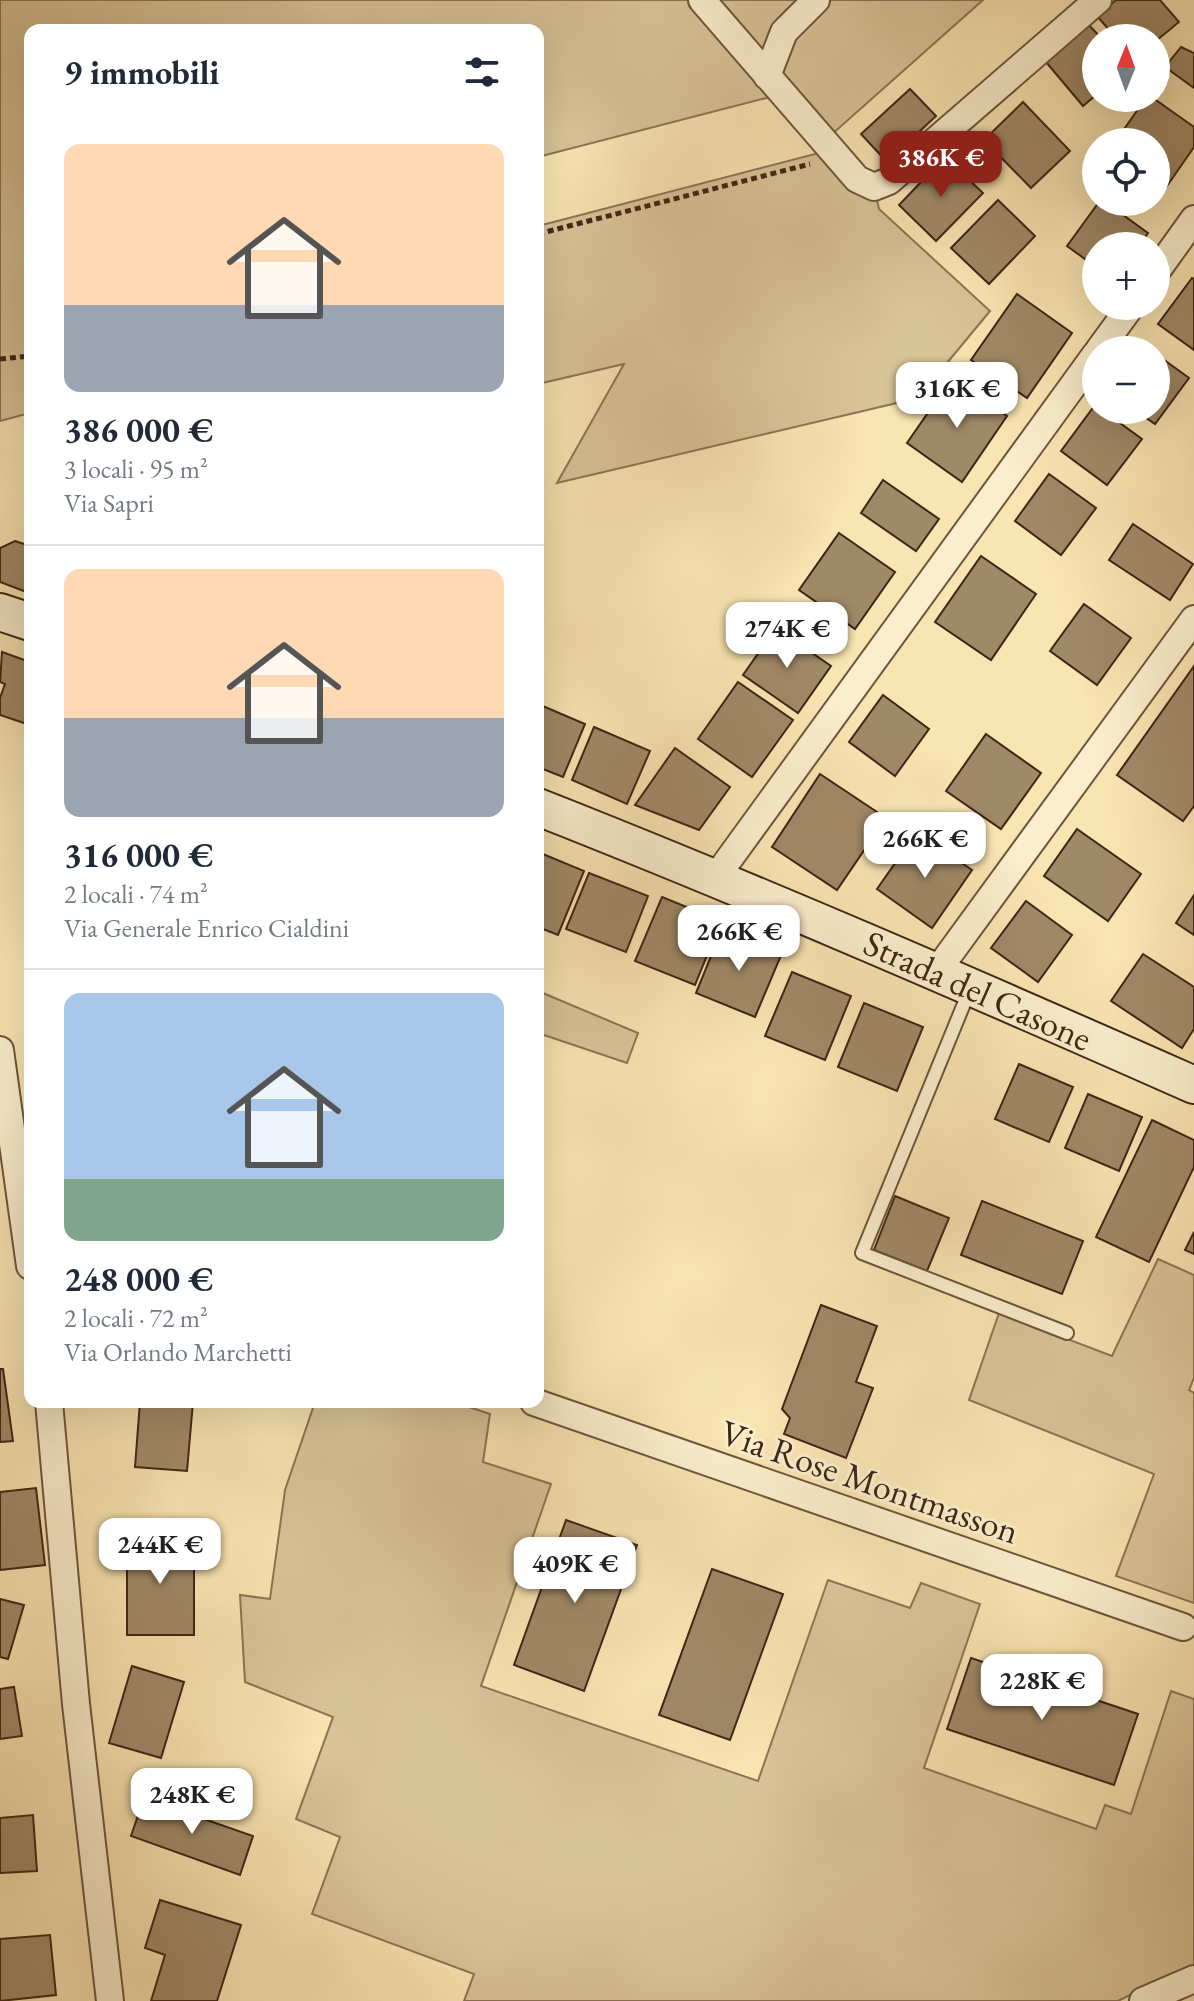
<!DOCTYPE html>
<html lang="it">
<meta charset="utf-8">
<style>
:root{--surface:#fff;--page:#f6f6f7;--text:#1f2937;--muted:#747a83;--line:#e0e1e3;--accent:#8f2418}
body{margin:0;font-family:"EB Garamond",serif;background:var(--page);color:var(--text);height:100vh;display:flex;flex-direction:column;font-size:30px;white-space:nowrap}
*{box-sizing:border-box;margin:0}
p{font-size:26px;color:var(--muted)}
.icon{flex:none;width:44px;height:44px;fill:none;stroke:currentColor;stroke-width:2;stroke-linecap:round;stroke-linejoin:round}
.map{position:relative;flex:1;overflow:hidden}
.details{position:absolute;left:24px;top:24px;width:520px;height:1384px;display:flex;flex-direction:column;background:var(--surface);border-radius:16px;box-shadow:0 8px 32px #0002}
.details>*{flex:none}
.needle{width:52px;rotate:1deg}
.tools{position:absolute;left:1082px;top:24px;display:grid;gap:16px}
.tools a{display:grid;place-items:center;width:88px;height:88px;border-radius:50%;background:var(--surface);box-shadow:0 8px 32px #0002;font-size:40px}
.price{position:absolute;translate:-50% -68px;padding:0 18px;border-radius:16px;background:#fff;color:#222;font-size:26px;line-height:52px;filter:drop-shadow(0 2px 4px #0008)}
.price::after{content:'';position:absolute;left:50%;top:48px;width:24px;height:18px;margin-left:-12px;background:inherit;clip-path:polygon(0 0,100% 0,50% 100%)}
.price.on{background:var(--accent);color:#fff}
ul{padding:0;list-style:none}
li{display:grid;align-content:center;gap:16px;height:424px;padding:0 40px}
li+li{border-top:2px solid var(--line)}
li span{display:grid;place-items:center;height:248px;border-radius:16px;color:#555}
li>.icon{margin-inline-start:auto}
span .icon{width:144px;height:144px;fill:#fffc;stroke-width:1}
li b{font-size:34px}
h2{display:flex;justify-content:space-between;align-items:center;height:96px;padding:0 40px;font-size:34px}
.map>svg:first-child{display:block}
</style>
<div class="map">
<svg width="1194" height="2001" viewBox="0 0 1194 2001">
<rect width="100%" height="100%" fill="#f9e5b2"/>
<filter id="stains"><feTurbulence type="fractalNoise" baseFrequency=".0025" numOctaves="4"/><feColorMatrix values="0 0 0 0 .2 0 0 0 0 .09 0 0 0 0 .02 0 0 0 .5 -.17"/></filter>
<radialGradient id="worn" r=".72"><stop offset=".6" stop-color="#630" stop-opacity="0"/><stop offset="1" stop-color="#630" stop-opacity=".3"/></radialGradient>
<g fill="#d9c497" stroke="#8c7456" stroke-width="2">
<path d="M0,0H983L831,135L874,187L879,209L990,311L918,398L557,483L624,364L538,384V226L823,152L774,96L538,157V30H30V413L0,421Z"/>
<path d="M538,991L638,1033L627,1063L538,1033Z"/>
<path d="M1158,1259L1194,1275V1378L1189,1390L1194,1393V1603L1116,1576L1154,1474L969,1400L999,1313L1112,1356Z"/>
<path d="M315,1402H454L490,1414L483,1462L551,1484L481,1686L758,1781L828,1580L910,1608L921,1583L980,1604L924,1768L1096,1829L1105,1805L1131,1814L1171,1691L1194,1699V1966L1166,1977L1118,2001H464L474,1974L312,1914L340,1837L296,1819L333,1717L245,1682L240,1595L270,1599L285,1490Z"/>
</g>
<g fill="#a08967" stroke="#3f2515" stroke-width="2">
<path d="M1116,0H1160L1179,22L1156,41V38H1116L1097,16Z"/>
<path d="M1089,25L1101,38H1096V95L1083,106L1046,62Z"/>
<path d="M1181,47L1194,53V88L1165,67Z"/>
<path d="M910,89L936,116L887,162L861,134Z"/>
<path d="M1146,98H1153L1194,127V147L1158,199L1156,197V142H1115Z"/>
<path d="M1023,102L1070,151L1031,188L984,140Z"/>
<path d="M945,157L983,193L936,241L899,205Z"/>
<path d="M998,200L1035,236L989,284L951,248Z"/>
<path d="M1099,202H1105L1148,233L1139,246H1096V267L1067,246Z"/>
<path d="M1192,278L1194,279V350L1158,324Z"/>
<path d="M1017,294L1072,333L1027,398L971,360Z"/>
<path d="M1156,354L1189,378L1155,424L1135,410H1156Z"/>
<path d="M952,378L1007,416L962,482L907,443Z"/>
<path d="M1095,405L1096,410H1102L1142,439L1107,485L1061,451Z"/>
<path d="M1049,474L1096,508L1061,555L1015,521Z"/>
<path d="M883,480L939,519L916,551L861,513Z"/>
<path d="M1133,524L1193,564L1170,600L1109,560Z"/>
<path d="M839,533L895,572L855,629L799,590Z"/>
<path d="M15,541L30,546L29,593L0,582V548Z"/>
<path d="M981,556L1036,594L991,660L935,622Z"/>
<path d="M1084,604L1131,638L1097,685L1050,651Z"/>
<path d="M776,628L831,666L798,713L743,675Z"/>
<path d="M2,652L30,662V725L0,715V698L5,684L0,682Z"/>
<path d="M1194,666V806L1183,821L1117,775Z"/>
<path d="M738,682L793,720L752,777L698,739Z"/>
<path d="M883,695L929,729L895,776L849,742Z"/>
<path d="M538,704L585,724L563,777L538,767Z"/>
<path d="M594,727L650,751L627,804L572,780Z"/>
<path d="M986,734L1041,773L1001,829L946,791Z"/>
<path d="M675,748L730,787L699,830L635,805Z"/>
<path d="M820,774L886,818L837,890L772,847Z"/>
<path d="M1077,829L1141,874L1108,921L1044,876Z"/>
<path d="M917,832L972,870L932,928L877,889Z"/>
<path d="M538,852L584,871L558,935L538,927Z"/>
<path d="M589,873L648,896L626,952L566,929Z"/>
<path d="M1194,895V935L1176,923Z"/>
<path d="M662,897L721,921L695,985L635,961Z"/>
<path d="M1026,901L1072,935L1038,982L991,948Z"/>
<path d="M722,929L782,953L755,1017L696,993Z"/>
<path d="M1143,954L1194,987V1029L1182,1048L1111,1001Z"/>
<path d="M792,972L851,996L825,1060L765,1036Z"/>
<path d="M864,1003L923,1027L897,1091L838,1067Z"/>
<path d="M1019,1064L1073,1087L1049,1142L995,1119Z"/>
<path d="M1088,1094L1142,1117L1119,1171L1065,1148Z"/>
<path d="M1152,1120L1194,1140V1167L1149,1262L1096,1237Z"/>
<path d="M895,1196L949,1218L927,1271L874,1250Z"/>
<path d="M982,1201L1083,1241L1062,1294L961,1255Z"/>
<path d="M1194,1232V1254L1185,1250Z"/>
<path d="M821,1305L877,1326L856,1382L873,1388L846,1458L784,1434L790,1418L782,1409Z"/>
<path d="M0,1369H3L13,1441L0,1442Z"/>
<path d="M140,1402H193L187,1471L135,1467Z"/>
<path d="M36,1488L45,1565L0,1570V1492Z"/>
<path d="M566,1520L637,1545L584,1691L514,1665Z"/>
<rect x="127" y="1538" width="67" height="97"/>
<path d="M712,1569L783,1594L730,1740L659,1715Z"/>
<path d="M0,1599L24,1605L8,1659L0,1657Z"/>
<path d="M971,1658L1138,1714L1114,1785L947,1729Z"/>
<path d="M132,1666L184,1682L161,1758L109,1743Z"/>
<path d="M14,1687L22,1736L0,1739V1689Z"/>
<path d="M144,1798L253,1836L240,1875L131,1836Z"/>
<path d="M33,1815L37,1871L0,1873V1818Z"/>
<path d="M160,1900L241,1925L217,2001H151L165,1955L145,1948Z"/>
<path d="M50,1935L56,1995L0,2001V1939Z"/>
</g>
<g fill="none" stroke-linecap="round" stroke-linejoin="round">
<g stroke="#6e553c" stroke-width="16">
<path id="lane" d="M970,989L862,1253L1067,1333"/>
</g>
<g stroke="#6e553c" stroke-width="30">
<g id="street">
<path d="M702,0L857,179L874,187L889,181L1098,0"/>
<path d="M767,76L784,32L816,0"/>
<path d="M1156,272L1194,219"/>
<path d="M1099,350L1131,306"/>
<path d="M716,877L1096,354"/>
<path d="M937,971L1194,619"/>
<path d="M0,1050L30,1266"/>
<path d="M49,1402L76,1704L110,2001"/>
<path d="M534,1402L1183,1627"/>
<path d="M1143,2001L1194,1979"/>
</g>
</g>
<g stroke="#3f2515" stroke-width="40">
<g id="secondary">
<path d="M0,612L30,622"/>
<path d="M538,807C759,894 977,989 1194,1085"/>
</g>
</g>
<g stroke="#3f2515" stroke-width="5" stroke-dasharray="6 4" stroke-linecap="butt">
<path d="M538,234L810,164"/>
<path d="M0,359L30,356"/>
</g>
<use href="#lane" stroke="#fbeecd" stroke-width="12"/>
<use href="#street" stroke="#fbeecd" stroke-width="26"/>
<use href="#secondary" stroke="#fbeecd" stroke-width="36"/>
</g>
<g text-anchor="middle" stroke-width="6" stroke-linejoin="round" paint-order="stroke">
<g font-size="36" fill="#3f2515" stroke="#fbeecd">
<text transform="translate(978 990) rotate(24)" y="13">Strada del Casone</text>
<text transform="translate(870 1481) rotate(19)" y="13">Via Rose Montmasson</text>
</g>
</g>
<rect width="100%" height="100%" filter="url(#stains)"/>
<rect width="100%" height="100%" fill="url(#worn)"/>
</svg>
<div class="tools">
<a><svg class="needle" viewBox="-14 -14 28 28"><path d="M0-13l5 13h-10z" fill="#e53935"/><path d="M0 13l5-13h-10z" fill="#747a83"/></svg></a>
<a><svg class="icon" aria-label="locate" viewBox="0 0 24 24"><circle cx="12" cy="12" r="6"/><path d="M12 2v4M12 18v4M2 12h4M18 12h4"/></svg></a>
<a>+</a>
<a>−</a>
</div>
<b class="price on" style="left:941px;top:199px">386K €</b>
<b class="price" style="left:957px;top:430px">316K €</b>
<b class="price" style="left:787px;top:670px">274K €</b>
<b class="price" style="left:925px;top:880px">266K €</b>
<b class="price" style="left:739px;top:973px">266K €</b>
<b class="price" style="left:160px;top:1586px">244K €</b>
<b class="price" style="left:575px;top:1605px">409K €</b>
<b class="price" style="left:1042px;top:1722px">228K €</b>
<b class="price" style="left:192px;top:1836px">248K €</b>
<section class="details">
<h2>9 immobili<svg class="icon" aria-label="filters" viewBox="0 0 24 24"><path d="M4 7h16M4 17h16"/><circle cx="9" cy="7" r="2"/><circle cx="15" cy="17" r="2"/></svg></h2>
<ul>
<li><span style="background:linear-gradient(#ffd9b3 65%,#9aa5b1 0)"><svg class="icon" aria-label="home" viewBox="0 0 24 24"><path d="M3 11l9-7 9 7M6 9v11h12V9"/></svg></span><div><b>386 000 €</b><p>3 locali · 95 m²</p><p>Via Sapri</p></div></li>
<li><span style="background:linear-gradient(#ffd9b3 60%,#9aa5b1 0)"><svg class="icon" aria-label="home" viewBox="0 0 24 24"><path d="M3 11l9-7 9 7M6 9v11h12V9"/></svg></span><div><b>316 000 €</b><p>2 locali · 74 m²</p><p>Via Generale Enrico Cialdini</p></div></li>
<li><span style="background:linear-gradient(#a9c7e8 75%,#7fa58c 0)"><svg class="icon" aria-label="home" viewBox="0 0 24 24"><path d="M3 11l9-7 9 7M6 9v11h12V9"/></svg></span><div><b>248 000 €</b><p>2 locali · 72 m²</p><p>Via Orlando Marchetti</p></div></li>
</ul>
</section>
</div>
